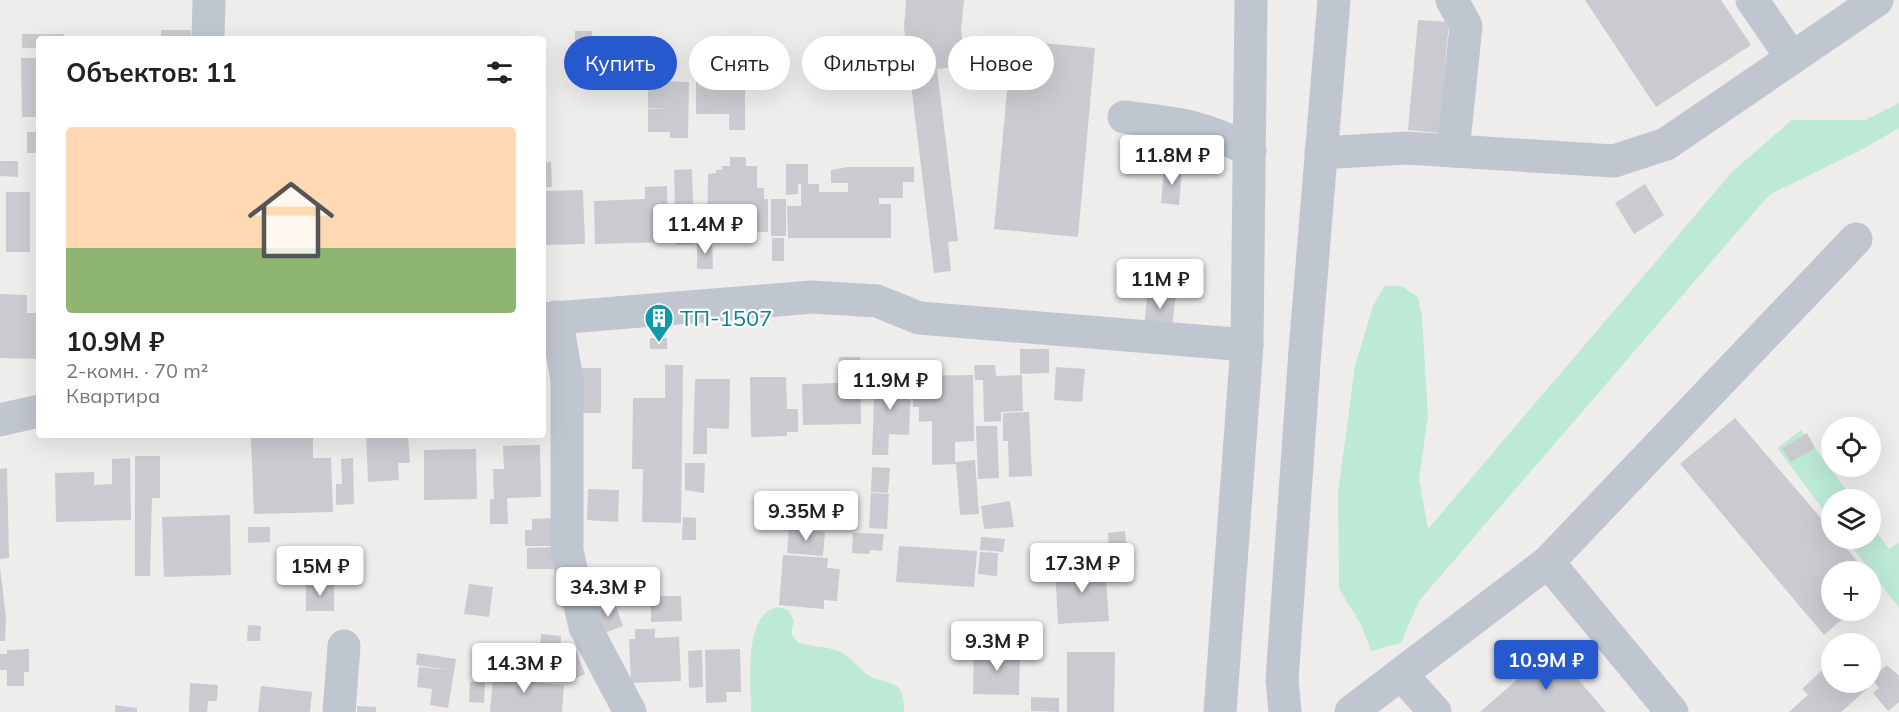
<!DOCTYPE html>
<html lang="ru">
<meta charset="utf-8">
<style>
:root{--surface:#fff;--page:#f2f2f2;--text:#222;--muted:#767676;--line:#e0e0e0;--accent:#2659ce}
body{margin:0;font-family:Mulish,sans-serif;background:var(--page);color:var(--text);height:100vh;display:flex;flex-direction:column;font-size:22px;white-space:nowrap}
*{box-sizing:border-box;margin:0}
p{font-size:20px;color:var(--muted)}
.icon{flex:none;width:33px;height:33px;fill:none;stroke:currentColor;stroke-width:2;stroke-linecap:round;stroke-linejoin:round}
.map{position:relative;flex:1;overflow:hidden}
.details{position:absolute;left:36px;top:36px;width:510px;height:402px;display:flex;flex-direction:column;background:var(--surface);border-radius:6px;box-shadow:0 6px 24px #0002}
.details>*{flex:none}
.hud{position:absolute;left:564px;top:36px;width:570px;height:54px;display:flex;gap:12px}
.controls{position:absolute;left:1821px;top:417px;display:grid;gap:12px}
.controls a{display:grid;place-items:center;width:60px;height:60px;border-radius:50%;background:var(--surface);box-shadow:0 6px 24px #0002;font-size:30px}
.price{position:absolute;translate:-50% -51px;padding:0 14px;border-radius:6px;background:#fff;color:#222;font-size:20px;line-height:39px;filter:drop-shadow(0 2px 3px #0008)}
.price::after{content:'';position:absolute;left:50%;top:36px;width:18px;height:14px;margin-left:-9px;background:inherit;clip-path:polygon(0 0,100% 0,50% 100%)}
.price.active{background:var(--accent);color:#fff}
ul{padding:0;list-style:none}
li{display:grid;align-content:center;gap:12px;height:318px;padding:0 30px}
li+li{border-top:2px solid var(--line)}
li span{display:grid;place-items:center;height:186px;border-radius:6px;color:#555}
li>.icon{margin-inline-start:auto}
span .icon{width:108px;height:108px;fill:#fffc;stroke-width:1}
li b{font-size:26px}
h2{display:flex;justify-content:space-between;align-items:center;height:72px;padding:0 30px;font-size:26px}
.chip{padding:0 21px;border-radius:27px;background:var(--surface);box-shadow:0 6px 24px #0002;font-size:21px;line-height:54px}
.chip.active{background:var(--accent);color:#fff}
.map>svg:first-child{display:block}
</style>
<div class="map">
<svg width="1899" height="712" viewBox="0 0 1899 712">
<rect width="100%" height="100%" fill="#efecec"/>
<g fill="#bdead4">
<path d="M1899,103V128L1863,149L1769,195L1419,601L1401,643L1371,651L1361,624L1339,589L1338,493L1355,366L1373,306L1384,286H1402L1418,297L1422,317L1428,416L1419,478L1428,529L1733,171L1792,120H1865Z"/>
<path d="M1801,430L1853,499L1832,500L1831,520L1777,448Z"/>
<path d="M1871,524L1889,549L1899,542V608L1846,539L1870,538Z"/>
<path d="M777,607L788,610L794,621L791,633L798,643C813,647 831,646 844,654C854,660 859,670 870,676C890,686 905,678 904,712H751C751,684 743,615 777,607Z"/>
</g>
<g fill="#cacad1">
<path d="M906,0H964L961,30L965,66L937,69L958,241L948,242L951,271L934,273L904,27Z"/>
<path d="M1585,0H1721L1751,45L1656,107Z"/>
<path d="M1418,20L1449,22L1439,133L1408,130Z"/>
<rect x="161" y="30" width="30" height="9"/>
<rect x="575" y="31" width="17" height="37"/>
<path d="M22,34H64V39H39V48H22Z"/>
<path d="M1012,40L1095,48L1078,237L994,229Z"/>
<path d="M21,58H39V117H22Z"/>
<path d="M696,79H745V130H729V114H696Z"/>
<path d="M648,81L689,82L688,138H670V132H648V109H670L648,108Z"/>
<rect x="27" y="132" width="12" height="21"/>
<path d="M730,157H746V166H757V188H764V199H768V232H707L708,174L716,173V170H722V166H730Z"/>
<path d="M0,161H18V177L0,176Z"/>
<path d="M543,162H551L552,187H543Z"/>
<path d="M786,164H808V184H819V192H848V183H831V170L847,167H914V182H903V198H879V204H891V238H788L787,206H801V184H798V194L786,195Z"/>
<path d="M1164,168L1182,169L1179,205L1161,203Z"/>
<path d="M692,169L694,244L676,245L674,170Z"/>
<path d="M1645,184L1664,215L1634,234L1615,203Z"/>
<path d="M667,186L668,242L595,244L594,201L645,199V187Z"/>
<path d="M583,190L585,244L546,245L545,191Z"/>
<rect x="6" y="192" width="24" height="60"/>
<rect x="771" y="199" width="15" height="37"/>
<rect x="772" y="238" width="12" height="23"/>
<path d="M697,240H712L713,269H697Z"/>
<path d="M1148,289L1176,292L1172,330L1144,328Z"/>
<path d="M0,294L27,295V313H39V359L0,358Z"/>
<rect x="650" y="338" width="17" height="11"/>
<path d="M1020,349H1049V373L1020,374Z"/>
<path d="M839,357H860L861,424L803,425L802,384L840,383Z"/>
<path d="M665,365H683L681,523L642,522L643,469H632L633,398H665Z"/>
<path d="M974,365H995L996,376L1022,375L1023,411L1001,412V421L984,422L983,380H975Z"/>
<path d="M1056,367L1085,369L1082,402L1054,400Z"/>
<rect x="580" y="368" width="21" height="45"/>
<path d="M875,372H892V382L911,383L909,435L889,434L888,455H872Z"/>
<path d="M973,375L974,441L955,442V462L975,460L979,514L960,515L956,464L932,465V421L919,422V407H913L912,376Z"/>
<path d="M750,377H786L787,409H798V432H787V436L751,437Z"/>
<path d="M695,379H730L729,429L707,428V454H693Z"/>
<path d="M1029,412L1032,476L1009,477L1008,441H1003V413Z"/>
<path d="M1735,418L1832,531V538H1838L1866,572H1832V610H1853L1824,635L1680,464Z"/>
<path d="M976,426H997L999,478L978,479Z"/>
<path d="M1807,433L1815,448L1791,462L1782,448Z"/>
<path d="M268,435H313V458H331L333,512L254,514L251,438L268,437Z"/>
<path d="M366,435H408L410,463H398L399,480L368,482Z"/>
<path d="M540,445L541,497L507,498L508,524H490V499H494L493,469H504L503,446Z"/>
<path d="M476,449L477,499L424,500V450Z"/>
<path d="M135,456H160V498H152L150,576H135Z"/>
<path d="M130,458L131,520L56,522L55,473L94,472V485L112,484V459Z"/>
<path d="M353,458L354,504L336,505V484H342L341,459Z"/>
<path d="M685,463H705L704,493L685,490Z"/>
<path d="M872,467L890,468L888,493L871,492Z"/>
<path d="M7,468L9,558L0,559V469Z"/>
<path d="M588,489L619,490L618,522L587,520Z"/>
<path d="M871,493L889,494L887,529L869,528Z"/>
<path d="M1010,501L1014,527L984,529L981,506Z"/>
<path d="M230,515L231,575L164,577L162,517Z"/>
<path d="M683,517L696,518V540H682Z"/>
<path d="M555,518L556,546H525V530H532V519Z"/>
<path d="M248,527H270V542L248,543Z"/>
<path d="M789,529L825,532L823,556L787,553Z"/>
<path d="M1125,531L1128,559L1110,561L1108,533Z"/>
<path d="M853,533L884,534L882,551L870,550V554L852,553Z"/>
<path d="M981,537L1005,539L1003,552L980,550Z"/>
<path d="M899,546L977,551L974,587L896,582Z"/>
<path d="M556,547V569H527V548Z"/>
<path d="M980,552L998,553L997,576L978,574Z"/>
<path d="M783,555L828,558L827,568L840,569L837,601L824,600V609L779,605Z"/>
<path d="M1105,564L1109,621L1058,624L1055,567Z"/>
<path d="M0,567L6,618L5,641H0Z"/>
<path d="M1870,577L1880,588L1870,596Z"/>
<rect x="306" y="583" width="28" height="28"/>
<path d="M469,584L493,587L489,617L464,614Z"/>
<path d="M613,588L617,599L596,607L592,596Z"/>
<path d="M651,596H681L682,621L651,622Z"/>
<path d="M614,601L623,626L602,634L593,609Z"/>
<path d="M248,625L261,626L260,641H247Z"/>
<path d="M635,629H655V638L679,637L681,681L631,683L629,639H635Z"/>
<path d="M541,634L561,636L559,669L539,667Z"/>
<path d="M575,648L585,674L576,678L566,652Z"/>
<path d="M974,648L1020,649L1019,695L973,694Z"/>
<path d="M29,649V672H24V686H7V670H0V654H7V650Z"/>
<path d="M740,649L741,692H726L727,702L706,703L705,650Z"/>
<path d="M1552,649L1606,712H1480Z"/>
<path d="M702,650L703,687L689,688L688,651Z"/>
<path d="M1067,652H1115L1114,712H1067Z"/>
<path d="M417,653L456,659L448,708L430,705L432,689L417,687L419,667L450,670L416,665Z"/>
<path d="M1832,661V682H1863L1868,688L1841,712H1789L1808,695L1802,689Z"/>
<path d="M1887,665L1899,676V702L1888,711L1873,693L1879,688L1871,678Z"/>
<path d="M494,669L532,672L531,682L564,685L562,712H490Z"/>
<path d="M470,682L485,683L484,703L469,702Z"/>
<path d="M190,683L218,685L217,701H208L207,712H189Z"/>
<path d="M261,686L312,692L310,712H258Z"/>
<path d="M1031,697L1059,698V712L1031,711Z"/>
<path d="M115,705L137,708V712H115Z"/>
<path d="M357,706L376,707V712H357Z"/>
</g>
<g fill="none" stroke-linecap="round" stroke-linejoin="round">
<g stroke="#c0c6d0" stroke-width="33">
<path d="M1452,0L1466,26L1453,151"/>
<path d="M1752,0L1792,58"/>
<path d="M208,39L209,0"/>
<path d="M1124,117C1176,123 1203,125 1250,151"/>
<path d="M1321,153L1406,148L1614,161L1666,144L1877,0"/>
<path d="M556,317L567,380V551L585,627L630,712"/>
<path d="M543,319L812,297L877,301L919,318L1247,345"/>
<path d="M0,420L39,411"/>
<path d="M1548,562L1672,712"/>
<path d="M1401,674L1435,712"/>
<path d="M339,712L344,646"/>
<path d="M1220,712L1247,345L1251,0"/>
<path d="M1285,712L1282,680L1305,350L1334,0"/>
<path d="M1351,712L1548,562L1856,239"/>
</g>
</g>
<defs>
<g id="building-pin" transform="scale(1.5)"><path d="M0 17L-7.5 6A9.5 9.5 0 1 1 7.5 6Z" fill="#0f9aa8" stroke="#fff"/><path d="M-4-6H4V6H1V3H-1V6H-4ZM-2.5-4.3h1.7v1.8h-1.7ZM.8-4.3h1.7v1.8H.8ZM-2.5-1h1.7V.8h-1.7ZM.8-1h1.7V.8H.8Z" fill="#fff"/></g>
</defs>
<g fill-rule="evenodd">
<use href="#building-pin" x="659" y="318"/>
</g>
<g text-anchor="middle" stroke-width="4.5" stroke-linejoin="round" paint-order="stroke">
<g font-size="22" fill="#0d838f" stroke="#fff" text-anchor="start">
<text x="680" y="326">ТП-1507</text>
</g>
</g>
</svg>
<div class="controls">
<a><svg class="icon" aria-label="locate" viewBox="0 0 24 24"><circle cx="12" cy="12" r="6"/><path d="M12 2v4M12 18v4M2 12h4M18 12h4"/></svg></a>
<a><svg class="icon" aria-label="layers" viewBox="0 0 24 24"><path d="M12 4l9 5-9 5-9-5zM3 14l9 5 9-5"/></svg></a>
<a>+</a>
<a>−</a>
</div>
<b class="price" style="left:1172px;top:186px">11.8M ₽</b>
<b class="price" style="left:705px;top:255px">11.4M ₽</b>
<b class="price" style="left:1160px;top:310px">11M ₽</b>
<b class="price" style="left:890px;top:411px">11.9M ₽</b>
<b class="price" style="left:806px;top:542px">9.35M ₽</b>
<b class="price" style="left:1082px;top:594px">17.3M ₽</b>
<b class="price" style="left:320px;top:597px">15M ₽</b>
<b class="price" style="left:608px;top:618px">34.3M ₽</b>
<b class="price" style="left:997px;top:672px">9.3M ₽</b>
<b class="price active" style="left:1546px;top:691px">10.9M ₽</b>
<b class="price" style="left:524px;top:694px">14.3M ₽</b>
<div class="hud">
<a class="chip active">Купить</a>
<a class="chip">Снять</a>
<a class="chip">Фильтры</a>
<a class="chip">Новое</a>
</div>
<section class="details">
<h2>Объектов: 11<svg class="icon" aria-label="filters" viewBox="0 0 24 24"><path d="M4 7h16M4 17h16"/><circle cx="9" cy="7" r="2"/><circle cx="15" cy="17" r="2"/></svg></h2>
<ul>
<li><span style="background:linear-gradient(#ffd9b3 65%,#8fb573 0)"><svg class="icon" aria-label="home" viewBox="0 0 24 24"><path d="M3 11l9-7 9 7M6 9v11h12V9"/></svg></span><div><b>10.9M ₽</b><p>2-комн. · 70 m²</p><p>Квартира</p></div></li>
</ul>
</section>
</div>
